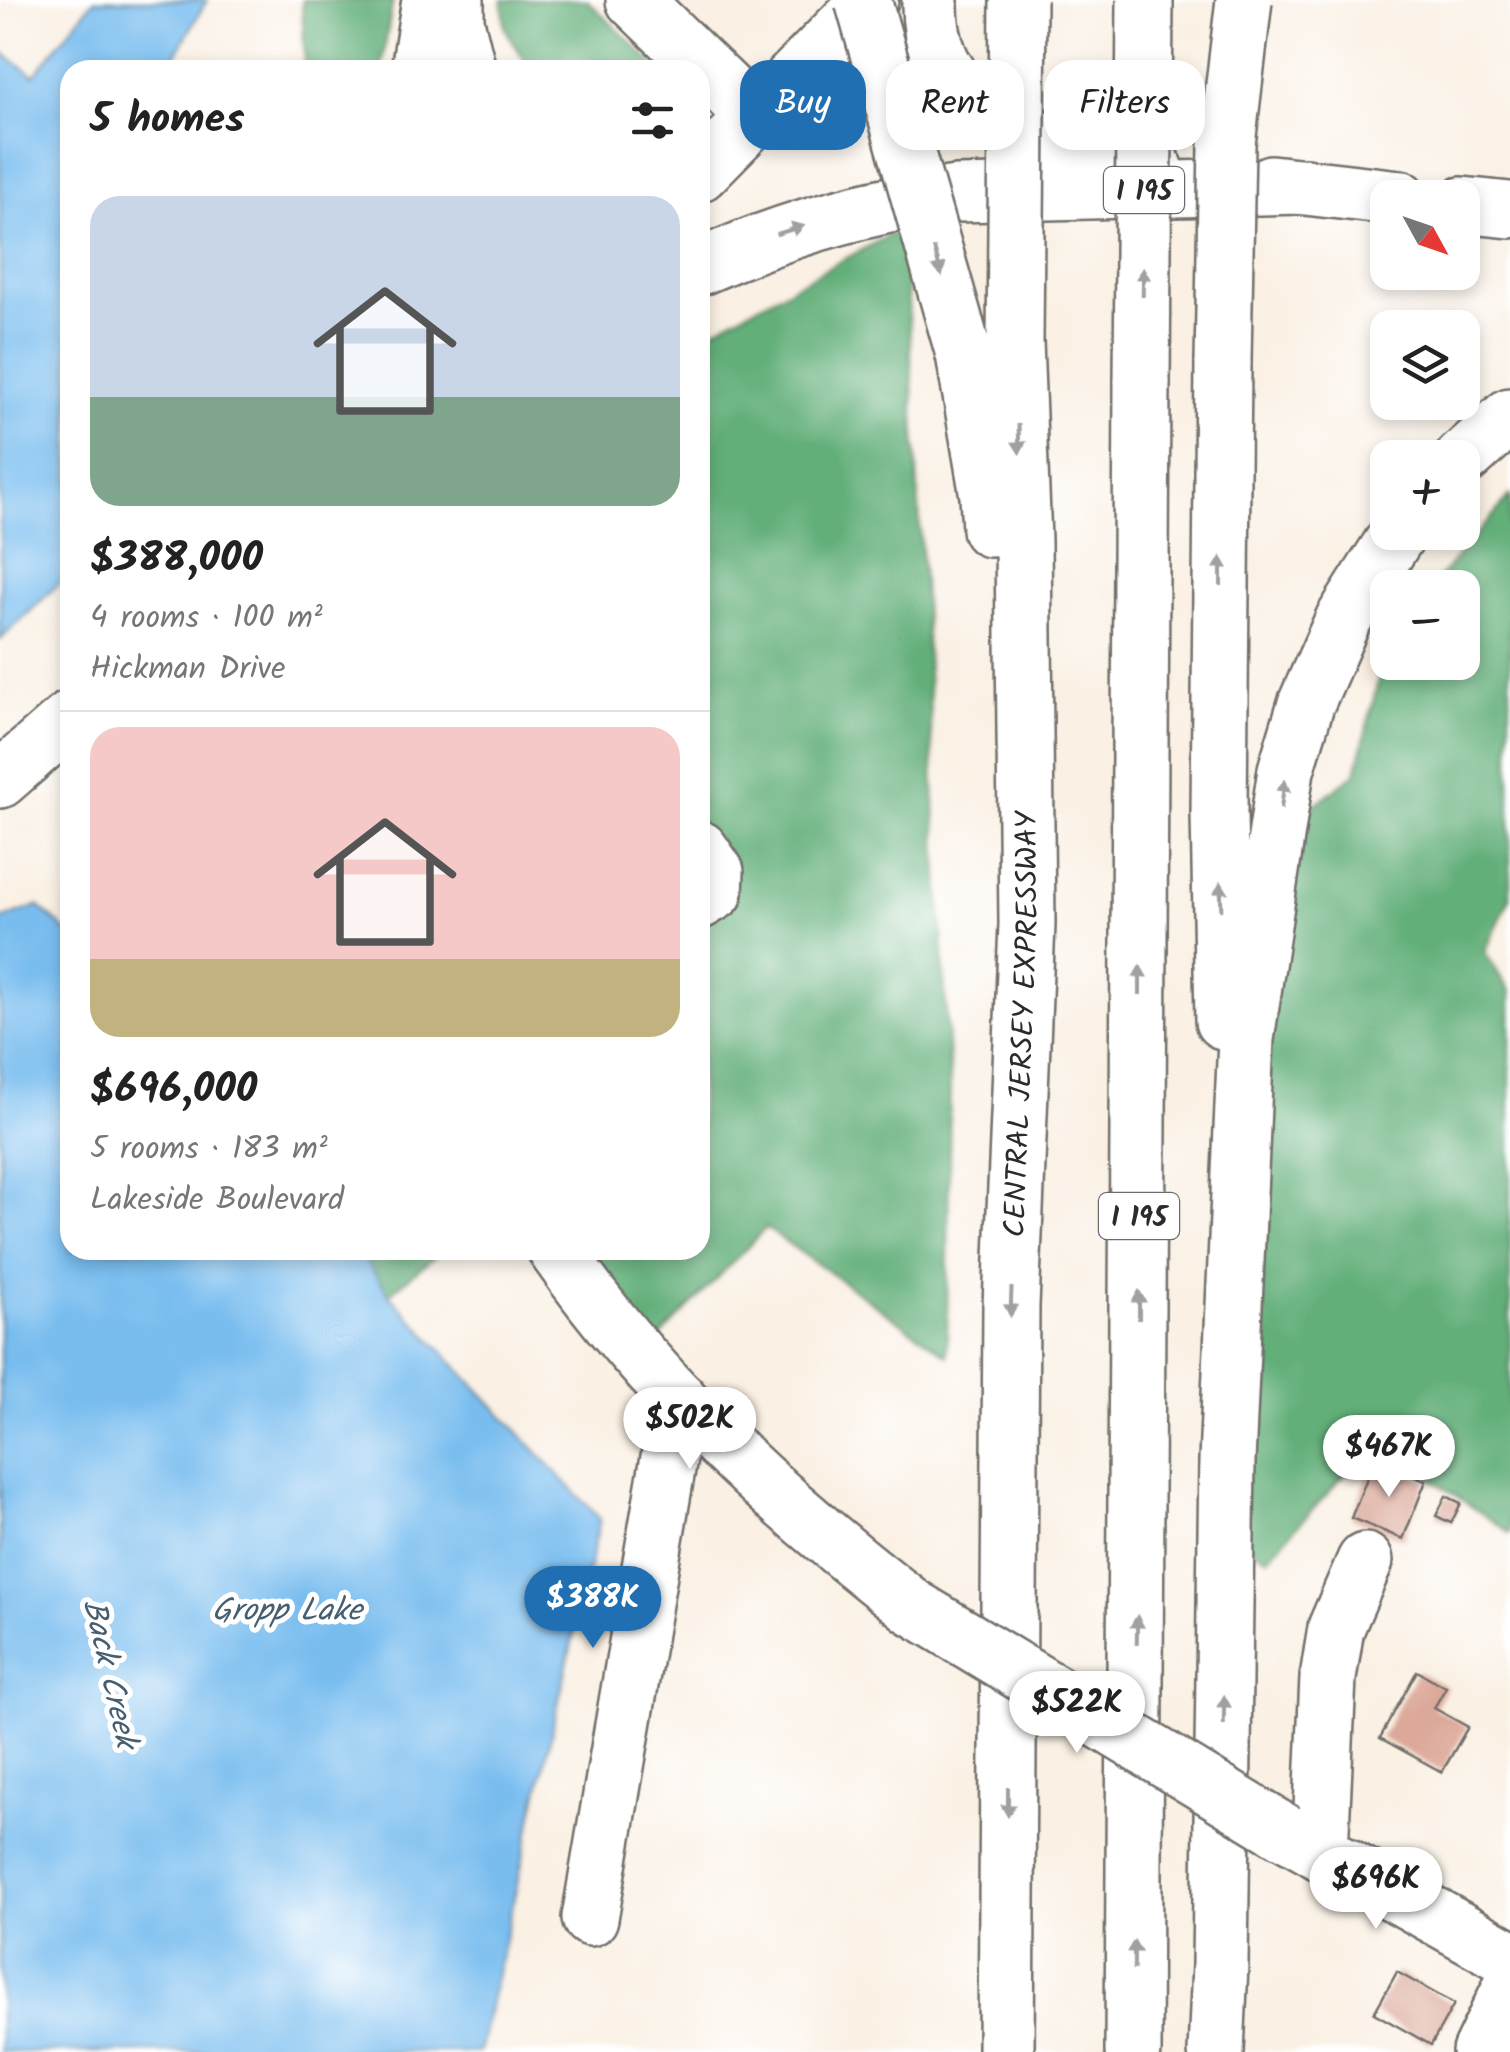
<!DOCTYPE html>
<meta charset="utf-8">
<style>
:root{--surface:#fff;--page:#f2f2f2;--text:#222;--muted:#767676;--line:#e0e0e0;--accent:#1f6fb2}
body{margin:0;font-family:Kalam,sans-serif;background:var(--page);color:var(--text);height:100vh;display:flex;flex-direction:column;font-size:38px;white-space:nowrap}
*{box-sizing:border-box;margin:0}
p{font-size:32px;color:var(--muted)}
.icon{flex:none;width:55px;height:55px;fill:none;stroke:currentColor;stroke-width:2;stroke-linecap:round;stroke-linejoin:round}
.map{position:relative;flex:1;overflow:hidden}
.drawer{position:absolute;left:60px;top:60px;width:650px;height:1200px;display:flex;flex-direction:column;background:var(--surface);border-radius:30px;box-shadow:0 5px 15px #0003}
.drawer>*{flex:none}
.banner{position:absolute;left:740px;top:60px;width:620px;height:90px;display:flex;gap:20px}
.needle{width:65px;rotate:130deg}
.buttons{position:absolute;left:1370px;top:180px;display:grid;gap:20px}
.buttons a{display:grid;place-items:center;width:110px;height:110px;border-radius:20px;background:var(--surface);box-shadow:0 5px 15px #0003;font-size:50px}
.price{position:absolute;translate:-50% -85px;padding:0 22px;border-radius:35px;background:#fff;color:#222;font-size:32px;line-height:65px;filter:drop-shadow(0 2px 5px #0008)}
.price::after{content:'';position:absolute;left:50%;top:60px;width:30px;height:22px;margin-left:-15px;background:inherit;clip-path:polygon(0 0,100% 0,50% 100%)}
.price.active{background:var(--accent);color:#fff}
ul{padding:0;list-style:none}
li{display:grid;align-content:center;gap:20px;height:530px;padding:0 30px}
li+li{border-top:2px solid var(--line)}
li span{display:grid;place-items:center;height:310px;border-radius:30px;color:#555}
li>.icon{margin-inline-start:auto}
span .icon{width:180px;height:180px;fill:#fffc;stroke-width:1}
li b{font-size:42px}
h2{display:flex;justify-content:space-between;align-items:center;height:120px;padding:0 30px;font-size:42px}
.tag{padding:0 35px;border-radius:30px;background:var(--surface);box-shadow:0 5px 15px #0003;font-size:35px;line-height:90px}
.tag.active{background:var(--accent);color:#fff}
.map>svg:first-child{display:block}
</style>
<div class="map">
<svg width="1510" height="2052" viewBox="0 0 1510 2052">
<rect width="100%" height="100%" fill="#fff"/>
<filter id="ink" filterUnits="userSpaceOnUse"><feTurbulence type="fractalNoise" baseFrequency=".01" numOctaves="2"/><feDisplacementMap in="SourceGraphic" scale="20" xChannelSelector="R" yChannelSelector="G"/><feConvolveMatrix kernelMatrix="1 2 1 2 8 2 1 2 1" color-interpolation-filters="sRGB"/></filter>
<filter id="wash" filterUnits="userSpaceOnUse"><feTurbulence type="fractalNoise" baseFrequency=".0048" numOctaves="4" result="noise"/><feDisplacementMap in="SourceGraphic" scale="40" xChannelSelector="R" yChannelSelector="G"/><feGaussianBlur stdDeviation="2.25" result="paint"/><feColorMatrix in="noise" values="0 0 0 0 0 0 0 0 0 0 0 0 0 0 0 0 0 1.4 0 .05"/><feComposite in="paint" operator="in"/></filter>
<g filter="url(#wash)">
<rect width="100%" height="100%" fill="#faf0e3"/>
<g fill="#62af79" stroke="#466d52" stroke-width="2.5">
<path d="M302,0H393L381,70H305Z"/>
<path d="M502,0H587L658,68L665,70H530L505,28Z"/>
<path d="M904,227L950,1082L947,1355L766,1228L631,1367L545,1250H700V337Z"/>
<path d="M1510,496V898L1485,952L1510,992V1533L1376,1441L1268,1558L1236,1539L1242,860L1356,773L1387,643L1388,662H1462V588L1431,587Z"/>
<path d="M358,1250H443L389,1294Z"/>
</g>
<g fill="#79bdef" stroke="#52748d" stroke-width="2.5">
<path d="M94,0H207L167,70H70V573L0,640V51L34,75Z"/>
<path d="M38,906L70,934V1250H358L389,1294L600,1519L479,2052H0V920Z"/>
</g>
<g id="blocks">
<g fill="#dba899">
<path d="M1374,1461L1426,1481L1403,1539L1351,1518Z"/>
<path d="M1446,1496L1461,1503L1451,1523L1436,1516Z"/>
<path d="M1417,1671L1446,1687L1434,1708L1468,1727L1442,1772L1380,1738Z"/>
<path d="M1397,1972L1454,2004L1431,2045L1374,2013Z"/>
</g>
</g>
</g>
<g filter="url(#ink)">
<use href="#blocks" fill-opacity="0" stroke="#73706b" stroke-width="2.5"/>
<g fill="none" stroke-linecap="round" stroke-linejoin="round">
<g stroke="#73706b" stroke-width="60">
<g id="minor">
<path d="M634,0L755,117"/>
<path d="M700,849L716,872L715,892L700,901"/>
<path d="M556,1250C653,1389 779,1504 913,1607"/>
<path d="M1287,1833L1510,1958"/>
<path d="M1320,1852L1328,1678L1336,1628L1365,1561"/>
<path d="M590,1918L679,1399"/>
<path d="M1480,2052L1510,1989"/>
</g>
</g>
<g stroke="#73706b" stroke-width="60">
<g id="major">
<path d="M456,0V22L468,70"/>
<path d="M930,0C928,87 986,118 1058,144C1091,155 1121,166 1156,170"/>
<path d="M419,70L430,0"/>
<path d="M700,173L870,0"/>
<path d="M1271,183L1400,198"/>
<path d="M1462,205L1510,210"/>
<path d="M700,267C783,230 865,205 956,194L1305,186"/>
<path d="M0,780L70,719"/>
</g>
</g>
<g stroke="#73706b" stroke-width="60">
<g id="highway">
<path d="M964,354L988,496L990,529"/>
<path d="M1462,459L1510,416"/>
<path d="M1223,1021L1219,813L1223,362"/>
<path id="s1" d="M1006,2052L1011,1306L1027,924L1023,540L1015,342"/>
<path d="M1133,2052L1142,380"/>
<path d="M1216,2052L1220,1965L1227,1461L1246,1039L1286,770L1306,704L1343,620L1399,532"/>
</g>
</g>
<use href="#minor" stroke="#fff" stroke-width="55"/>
<use href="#major" stroke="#fff" stroke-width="55"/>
<use href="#highway" stroke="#fff" stroke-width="55"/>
<g stroke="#73706b" stroke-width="60" stroke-linecap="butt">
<path id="minor-bridge" d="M913,1607L1284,1832"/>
</g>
<g stroke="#73706b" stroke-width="60" stroke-linecap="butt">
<g id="highway-bridge">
<path d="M863,0L964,354"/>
<path d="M1015,342L1018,0"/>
<path d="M1223,362L1227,144L1244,0"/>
<path d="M1142,380L1145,0"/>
</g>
</g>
<use href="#minor-bridge" stroke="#fff" stroke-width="55"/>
<use href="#highway-bridge" stroke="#fff" stroke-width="55"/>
</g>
<defs><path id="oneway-solid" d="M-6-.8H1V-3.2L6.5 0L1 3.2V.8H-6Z" transform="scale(2.5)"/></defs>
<g fill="#a0a0a0">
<use href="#oneway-solid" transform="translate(790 230) rotate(-17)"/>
<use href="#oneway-solid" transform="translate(938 262) rotate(74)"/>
<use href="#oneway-solid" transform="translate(1143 282) rotate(-89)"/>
<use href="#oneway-solid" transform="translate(1019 439) rotate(88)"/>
<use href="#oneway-solid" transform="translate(1221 571) rotate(-90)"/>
<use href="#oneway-solid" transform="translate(1283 794) rotate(-82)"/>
<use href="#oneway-solid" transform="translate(1221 896) rotate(-91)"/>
<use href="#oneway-solid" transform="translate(1140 980) rotate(-90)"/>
<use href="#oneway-solid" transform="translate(1011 1302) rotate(92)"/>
<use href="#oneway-solid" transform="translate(1139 1305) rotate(-90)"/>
<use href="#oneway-solid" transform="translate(1137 1630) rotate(-89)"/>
<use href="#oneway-solid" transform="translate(1224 1710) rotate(-89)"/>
<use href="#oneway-solid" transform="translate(1008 1802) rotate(90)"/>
<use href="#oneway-solid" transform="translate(1134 1955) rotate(-89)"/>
</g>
</g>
<g text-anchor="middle" stroke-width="10" stroke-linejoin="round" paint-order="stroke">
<g fill="#fff" stroke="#6b6b6b" stroke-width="2.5">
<rect x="1104" y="167" width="80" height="46" rx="8"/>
<rect x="1099" y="1193" width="80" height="46" rx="8"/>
</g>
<g font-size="28" font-weight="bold" fill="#2b2b2b">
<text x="1144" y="200">I 195</text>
<text x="1139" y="1226">I 195</text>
</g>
<g font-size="30" fill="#2b2b2b" stroke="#fff">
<text dy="10" stroke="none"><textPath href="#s1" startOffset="1028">CENTRAL JERSEY EXPRESSWAY</textPath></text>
</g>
<g font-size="32" font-style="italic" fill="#465e70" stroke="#fff">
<text x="287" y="1620">Gropp Lake</text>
<text transform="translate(111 1673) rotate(77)" y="11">Back Creek</text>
</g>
</g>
</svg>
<div class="buttons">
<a><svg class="needle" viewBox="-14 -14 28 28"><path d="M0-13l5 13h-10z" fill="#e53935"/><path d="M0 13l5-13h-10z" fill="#767676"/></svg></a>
<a><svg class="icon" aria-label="layers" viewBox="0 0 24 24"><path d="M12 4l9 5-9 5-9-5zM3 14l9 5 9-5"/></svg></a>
<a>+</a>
<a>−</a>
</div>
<b class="price" style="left:690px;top:1472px">$502K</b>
<b class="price" style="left:1389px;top:1500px">$467K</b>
<b class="price active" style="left:593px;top:1651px">$388K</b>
<b class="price" style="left:1077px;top:1756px">$522K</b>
<b class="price" style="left:1376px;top:1932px">$696K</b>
<div class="banner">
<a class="tag active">Buy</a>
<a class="tag">Rent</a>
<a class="tag">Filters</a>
</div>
<section class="drawer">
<h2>5 homes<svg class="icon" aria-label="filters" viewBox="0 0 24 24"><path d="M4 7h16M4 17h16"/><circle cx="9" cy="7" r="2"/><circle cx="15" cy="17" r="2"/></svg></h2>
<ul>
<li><span style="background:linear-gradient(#c9d6e8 65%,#7fa58c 0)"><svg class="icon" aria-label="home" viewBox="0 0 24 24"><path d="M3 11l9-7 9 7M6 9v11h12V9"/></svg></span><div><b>$388,000</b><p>4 rooms · 100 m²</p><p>Hickman Drive</p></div></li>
<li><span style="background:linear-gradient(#f6c9c9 75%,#c2b280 0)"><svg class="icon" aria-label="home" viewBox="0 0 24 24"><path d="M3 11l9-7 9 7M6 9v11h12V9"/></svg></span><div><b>$696,000</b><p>5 rooms · 183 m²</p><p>Lakeside Boulevard</p></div></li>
</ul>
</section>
</div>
